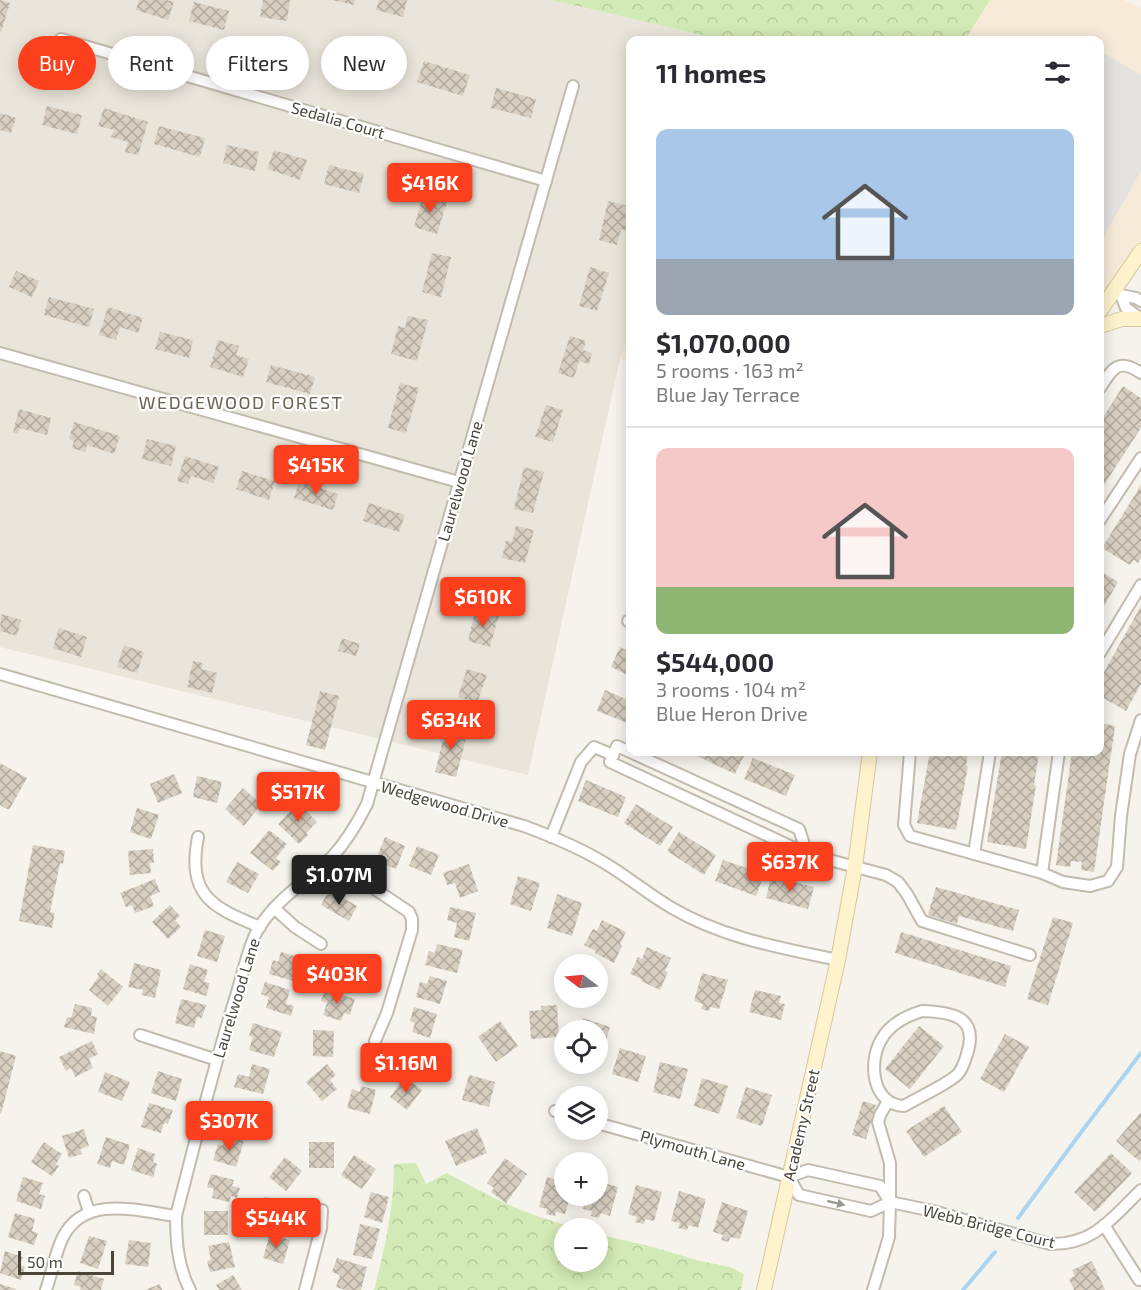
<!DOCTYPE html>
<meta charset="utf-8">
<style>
:root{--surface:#fff;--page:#f7f7f7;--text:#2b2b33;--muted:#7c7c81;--line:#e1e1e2;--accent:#fc3f1d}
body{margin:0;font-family:"Exo 2",sans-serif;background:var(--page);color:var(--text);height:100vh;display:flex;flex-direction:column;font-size:22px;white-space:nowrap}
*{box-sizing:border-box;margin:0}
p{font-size:20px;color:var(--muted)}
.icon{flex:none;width:33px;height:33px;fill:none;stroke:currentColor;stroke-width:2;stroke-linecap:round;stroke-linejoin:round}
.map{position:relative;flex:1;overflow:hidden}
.side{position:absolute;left:626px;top:36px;width:478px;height:720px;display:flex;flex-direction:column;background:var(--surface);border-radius:12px;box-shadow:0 3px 15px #0003}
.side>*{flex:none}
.top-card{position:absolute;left:18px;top:36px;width:518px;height:54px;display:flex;gap:12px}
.needle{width:39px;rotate:286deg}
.controls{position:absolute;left:554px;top:954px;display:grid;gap:12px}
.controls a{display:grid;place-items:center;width:54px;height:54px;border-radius:50%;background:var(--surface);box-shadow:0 3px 15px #0003;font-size:30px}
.scale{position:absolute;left:18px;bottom:15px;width:96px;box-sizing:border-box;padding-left:6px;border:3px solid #4b4439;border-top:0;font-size:16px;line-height:21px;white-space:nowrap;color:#4b4439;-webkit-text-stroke:4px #fff;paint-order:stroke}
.price{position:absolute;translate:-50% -51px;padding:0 14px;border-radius:6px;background:var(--accent);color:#fff;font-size:20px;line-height:39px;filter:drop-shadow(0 2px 3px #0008)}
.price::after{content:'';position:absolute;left:50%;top:36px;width:18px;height:14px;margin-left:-9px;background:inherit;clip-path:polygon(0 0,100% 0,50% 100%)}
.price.active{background:#222;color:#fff}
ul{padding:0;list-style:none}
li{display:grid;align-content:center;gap:12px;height:318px;padding:0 30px}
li+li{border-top:2px solid var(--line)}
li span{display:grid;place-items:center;height:186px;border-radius:12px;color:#555}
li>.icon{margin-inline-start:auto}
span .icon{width:108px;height:108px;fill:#fffc;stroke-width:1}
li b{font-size:26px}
h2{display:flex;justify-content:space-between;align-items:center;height:72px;padding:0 30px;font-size:26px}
.tag{padding:0 21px;border-radius:27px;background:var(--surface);box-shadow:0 3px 15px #0003;font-size:21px;line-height:54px}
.tag.active{background:var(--accent);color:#fff}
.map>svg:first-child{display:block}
</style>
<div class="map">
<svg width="1141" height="1290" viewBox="0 0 1141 1290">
<defs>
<pattern id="forest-crowns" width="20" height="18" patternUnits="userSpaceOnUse" patternTransform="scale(1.5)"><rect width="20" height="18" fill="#d2eab5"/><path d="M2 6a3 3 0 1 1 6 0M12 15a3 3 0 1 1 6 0" fill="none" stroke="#b6ca9c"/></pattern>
<pattern id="building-cross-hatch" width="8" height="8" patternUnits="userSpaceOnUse" patternTransform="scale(1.5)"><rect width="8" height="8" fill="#d8cfc1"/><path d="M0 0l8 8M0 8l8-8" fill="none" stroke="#b1aa9e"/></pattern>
</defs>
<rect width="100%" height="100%" fill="#f6f3ec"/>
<path fill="#eae5da" d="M0,0H552L722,40H630V334L620,359L528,775L0,647Z"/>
<g fill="#f7ead8">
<path d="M990,0H1124L1141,8V247L1100,311V40H965Z"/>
<path d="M630,334V362L620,359Z"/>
</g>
<g fill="url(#forest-crowns)">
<path d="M552,0H990L965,40H722Z"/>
<path d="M416,1163L426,1184L447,1173C489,1197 529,1216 576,1228H564V1262H597V1234L649,1246L700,1261L730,1267L744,1274L741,1290H374C385,1248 394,1207 394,1164Z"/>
</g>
<path fill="#e5e3e0" d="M1100,51L1141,75V171L1100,243Z"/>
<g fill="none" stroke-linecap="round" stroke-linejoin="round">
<g stroke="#a9d4f2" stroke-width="4">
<path d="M1018,1218C1058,1163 1099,1108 1141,1053"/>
<path d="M963,1290L995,1252"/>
</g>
</g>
<g fill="url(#building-cross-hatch)">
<path d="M0,0L10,3L1,32H0Z"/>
<path d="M139,0H167L174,2L168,20L136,10Z"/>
<path d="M263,0H290L287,21L260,17Z"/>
<path d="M332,0H355L354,5Z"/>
<path d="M379,0H407L403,17L376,10Z"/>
<path d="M194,2L229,11L224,30L189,21Z"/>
<path d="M424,61L470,75L463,96L417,82Z"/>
<path d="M496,88L536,99L531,118L491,108Z"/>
<path d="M47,106L82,115L77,134L42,125Z"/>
<path d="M104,108L148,122L138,155L125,152L128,142L111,137L114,130L98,126Z"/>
<path d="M0,113L16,118L11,133L0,130Z"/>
<path d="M159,126L205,138L200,157L154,144Z"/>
<path d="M227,145L259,152L255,171L223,163Z"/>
<path d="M274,150L307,160L300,180L267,169Z"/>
<path d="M329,165L364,174L359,193L324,184Z"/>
<path d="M423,195L447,202L437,234L414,227Z"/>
<path d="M608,201L628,206L626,214L630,215V231L621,229L617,245L599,240Z"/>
<path d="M432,253L451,257L441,297L422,292Z"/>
<path d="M590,267L609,273L597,311L579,306Z"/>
<path d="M16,271L39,281L32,297L9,287Z"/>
<path d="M49,297L94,309L89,327L44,315Z"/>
<path d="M108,307L143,318L138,333L120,327L116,340L99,335Z"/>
<path d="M408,316L428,320L417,361L391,354L398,326L405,328Z"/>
<path d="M160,332L193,340L189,358L155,349Z"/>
<path d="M570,336L586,341L583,350L592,353L589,364L579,361L574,378L558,373Z"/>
<path d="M218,340L239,346L236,355L249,359L243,377L210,367Z"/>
<path d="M271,365L315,377L310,394L266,382Z"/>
<path d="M400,383L419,388L406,433L388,428Z"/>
<path d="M1123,386L1141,398V428L1100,491V422Z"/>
<path d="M546,405L563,410L553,442L535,437Z"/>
<path d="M19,409L51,418L47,435L19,428L18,434L13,433Z"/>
<path d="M74,422L120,436L114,454L87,445L85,452L72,448L74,441L69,439Z"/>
<path d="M147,439L176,446L171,466L142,459Z"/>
<path d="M185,456L219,467L213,483L191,476L188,484L177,481Z"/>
<path d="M524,467L544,472L533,513L514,509Z"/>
<path d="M242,471L275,481L269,500L236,489Z"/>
<path d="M299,481L338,494L333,510L294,498Z"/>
<path d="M1141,485V558L1138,563L1134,560L1130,565L1102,548Z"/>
<path d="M369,503L405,515L399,532L363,521Z"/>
<path d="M516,526L534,530L525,563L502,558L506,540L512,542Z"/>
<path d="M1100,571L1118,582L1100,613Z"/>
<path d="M1141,606V684L1126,711L1100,696V679Z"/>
<path d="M480,610L499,615L490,647L468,641L474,616L478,617Z"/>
<path d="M1,614L21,620L17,636L0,631Z"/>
<path d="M59,628L87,637L81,657L53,648Z"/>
<path d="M342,638L360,644L356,656L338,651Z"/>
<path d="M124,645L144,652L137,673L117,667Z"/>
<path d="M620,647L630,652V676L611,667Z"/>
<path d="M193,661L203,663L201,669L217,673L212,693L187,687Z"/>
<path d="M467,669L487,675L477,703L458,697Z"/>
<path d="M605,690L630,701V724L597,711Z"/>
<path d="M320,691L339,696L325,750L306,745Z"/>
<path d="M1100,723L1115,726L1094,872L1081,870L1082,862L1071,861L1070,867L1056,865L1072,752H1100Z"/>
<path d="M447,725L468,731L456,777L435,772Z"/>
<path d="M697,752H740L745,754L735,774L695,755Z"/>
<path d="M930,752H968L966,766H968L956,830L917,823Z"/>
<path d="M1002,752H1039L1034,785H1036L1026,849L987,842Z"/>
<path d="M753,758L795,775L786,796L744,779Z"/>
<path d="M0,763L27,778L9,810L0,805Z"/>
<path d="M174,774L182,793L158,803L150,784Z"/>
<path d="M197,776L222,782L217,803L193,797Z"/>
<path d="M586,780L626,797L618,817L578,801Z"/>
<path d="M243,788L261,804L244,826L225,809Z"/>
<path d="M298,803L317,822L306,833L308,835L299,844L278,824Z"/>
<path d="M636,804L673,827L660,846L624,823Z"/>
<path d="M137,808L159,815L151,839L130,832Z"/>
<path d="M269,830L287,844L276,858L281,862L273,871L250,853Z"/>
<path d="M679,832L716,855L704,875L667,851Z"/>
<path d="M385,837L405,846L396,869L381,863L384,856L378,854Z"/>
<path d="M33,845L65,851L63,864L60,863L50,912L55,913L52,928L19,921Z"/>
<path d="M417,846L439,855L431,875L409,866Z"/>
<path d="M153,849L154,863H150L151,873L130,875L128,851Z"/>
<path d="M723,860L764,874L756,896L715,881Z"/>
<path d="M237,862L259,874L248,893L226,882Z"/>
<path d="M469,864L478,891L460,898L455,883L447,885L443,873Z"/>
<path d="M518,876L540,883L531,911L510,904Z"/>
<path d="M771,877L814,887L808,909L766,898Z"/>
<path d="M155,879L160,892L150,896L154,906L135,913L132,905L126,907L120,893Z"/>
<path d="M936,887L1019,910L1013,931L959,916L957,924L928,915Z"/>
<path d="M329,890L357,906L349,921L321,905Z"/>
<path d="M557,894L582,903L572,936L547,928Z"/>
<path d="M170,905L180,916L175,920L181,927L168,939L152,922Z"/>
<path d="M450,907L476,913L469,941L454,937L457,923L447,920Z"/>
<path d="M1053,917L1073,923L1048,1005L1027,999Z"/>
<path d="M602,920L626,932L620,944L622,946L614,963L595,953L596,951L584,945L593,929L597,931Z"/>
<path d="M205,930L225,936L217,962L197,956Z"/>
<path d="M901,932L1011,966L1005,987L895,953Z"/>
<path d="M437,944L463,950L457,973L425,965L429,951L435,953Z"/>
<path d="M647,947L671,958L665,971L668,972L660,990L641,981L642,979L630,974L638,957L642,959Z"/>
<path d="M281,952L308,960L301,983L269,974L273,960L278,962Z"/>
<path d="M344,958L374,966L371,980L367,979L363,993L337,986Z"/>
<path d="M134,963L161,970L155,998L142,995L143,990L128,987Z"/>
<path d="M190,964L208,970L204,982L210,983L206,996L183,989Z"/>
<path d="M101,969L123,987L108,1006L89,990L99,976L97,974Z"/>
<path d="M702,973L728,980L719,1009L710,1007L709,1011L701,1009L703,1004L694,1001Z"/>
<path d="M430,976L447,981L440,1004L416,997L420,982L427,984Z"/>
<path d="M265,982L290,990L286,1004L294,1006L291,1016L266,1008L269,997L261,994Z"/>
<path d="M325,990L355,999L350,1015L344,1013L341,1021L323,1015L327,1003L321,1001Z"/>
<path d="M755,990L781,996L779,1003L785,1004L781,1020L749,1012Z"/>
<path d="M181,999L206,1005L202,1018L197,1017L194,1028L175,1023Z"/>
<path d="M75,1004L92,1008L91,1016L97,1017L94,1034L64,1027L67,1017L71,1018Z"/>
<path d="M557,1005L559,1037L531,1039L529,1011L542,1010L541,1006Z"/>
<path d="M414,1007L437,1014L430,1038L412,1032L415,1023L410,1021Z"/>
<path d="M583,1018L610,1027L601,1057L597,1056V1030H579Z"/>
<path d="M500,1021L518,1046L496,1062L478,1037Z"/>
<path d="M253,1023L282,1032L274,1057L249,1050L253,1037L249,1036Z"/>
<path d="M919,1026L944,1046L910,1089L885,1069Z"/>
<path d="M313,1030L334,1031L333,1057L313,1056Z"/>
<path d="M1005,1034L1029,1047L1004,1092L980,1079Z"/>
<path d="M92,1041L98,1054L89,1059L93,1068L75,1077L71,1068L66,1071L59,1057Z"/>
<path d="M418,1044L436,1049L427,1075L406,1069L410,1057L413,1058Z"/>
<path d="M620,1048L646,1056L638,1082L612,1074Z"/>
<path d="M0,1051L16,1056L1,1114H0Z"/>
<path d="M660,1062L688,1069L680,1099L653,1092Z"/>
<path d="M252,1064L270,1069L263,1094L234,1087L238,1074L249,1077Z"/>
<path d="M327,1064L336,1075L330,1080L337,1089L322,1101L306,1082Z"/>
<path d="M158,1071L182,1079L176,1101L151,1093Z"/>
<path d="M105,1072L130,1082L122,1101L98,1092Z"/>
<path d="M469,1075L495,1082L489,1107L462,1100Z"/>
<path d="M405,1077L422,1090L407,1110L390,1097Z"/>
<path d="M702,1078L728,1086L719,1114L694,1106Z"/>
<path d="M361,1086L376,1090L370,1114L347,1108L352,1089L360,1092Z"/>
<path d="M746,1087L772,1095L762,1126L736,1118Z"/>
<path d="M863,1101L876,1105L866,1139L852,1135Z"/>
<path d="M149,1103L173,1110L168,1124L164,1123L161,1133L141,1127Z"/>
<path d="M239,1103L257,1107L256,1113L262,1115L256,1137L221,1128L225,1114L236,1117Z"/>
<path d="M944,1106L962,1132L924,1157L906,1131Z"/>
<path d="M1141,1112V1159L1139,1161L1116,1141Z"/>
<path d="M477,1128L487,1153L456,1166L445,1141Z"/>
<path d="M84,1129L89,1146L80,1149L82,1154L69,1158L62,1136Z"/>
<path d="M226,1136L244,1141L236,1167L213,1160L218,1144L223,1146Z"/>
<path d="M106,1137L130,1145L124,1165L112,1161L110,1168L97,1164Z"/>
<path d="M44,1142L62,1154L56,1164L59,1166L52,1176L31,1162Z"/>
<rect x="309" y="1142" width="25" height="26"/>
<path d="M138,1148L155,1154L153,1162L157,1164L153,1177L131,1170Z"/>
<path d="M1111,1153L1132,1173L1095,1212L1074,1192Z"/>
<path d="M354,1155L376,1169L362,1189L341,1175Z"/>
<path d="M285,1157L302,1171L286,1191L269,1177Z"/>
<path d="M505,1158L527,1174L506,1203L491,1192L494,1188L487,1183Z"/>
<path d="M211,1174L234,1180L232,1186L240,1188L237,1198L231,1196L229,1202L212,1198L214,1189L207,1187Z"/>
<path d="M23,1177L43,1183L39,1194L45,1196L41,1209L16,1201Z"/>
<path d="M547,1177L564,1182V1196H570L565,1214L556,1212L555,1216L546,1214L547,1209L539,1207Z"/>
<path d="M597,1181L618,1187L610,1216L601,1213L599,1218L591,1216L592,1211L583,1209L587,1196H597Z"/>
<path d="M636,1185L662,1192L654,1221L645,1219L644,1224L635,1222L637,1217L628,1214Z"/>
<path d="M679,1191L706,1199L698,1228L689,1225L687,1230L678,1228L680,1223L671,1221Z"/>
<path d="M371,1192L389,1197L382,1223L364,1217Z"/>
<path d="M264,1197L283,1200L279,1225L260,1222Z"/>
<path d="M722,1202L748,1211L740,1239L730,1237L729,1242L721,1240L723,1235L713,1232Z"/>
<rect x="204" y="1211" width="24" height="24"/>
<path d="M15,1213L35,1219L32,1231L38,1233L34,1245L8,1237Z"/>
<path d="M360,1224L380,1229L372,1259L353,1255Z"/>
<path d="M270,1234L290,1240L283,1264L263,1258Z"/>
<path d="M89,1236L107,1241L98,1269L80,1263Z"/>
<path d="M129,1240L151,1243L148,1267L125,1264Z"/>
<path d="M229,1242L235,1267L210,1272L207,1261L211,1260L208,1246Z"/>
<path d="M5,1251L23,1257L20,1265L25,1267L21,1280L0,1273Z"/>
<path d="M337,1258L367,1267L361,1290H346L336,1287L340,1275L332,1272Z"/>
<path d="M1092,1261L1105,1290H1074L1069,1279L1075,1276L1072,1270Z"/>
<path d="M78,1271L104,1279L101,1290H80L81,1287L74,1285Z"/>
<path d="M233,1275L242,1290H219L216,1285Z"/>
<path d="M0,1284L16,1289V1290H0Z"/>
<path d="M160,1284L162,1290H145Z"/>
</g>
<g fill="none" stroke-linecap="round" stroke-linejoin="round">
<g stroke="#c2bbae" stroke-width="14">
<g id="street">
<path d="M61,39L546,181"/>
<path d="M1113,290L1121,295L1126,308L1141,319"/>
<path d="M1121,295L1136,298L1141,301"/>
<path d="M0,353L459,482"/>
<path d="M1100,388C1112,369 1118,357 1141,373"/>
<path d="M1100,520L1141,458"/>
<path d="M628,621L630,622"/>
<path d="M1100,653L1141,585"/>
<path d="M0,674L524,826C551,836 578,847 603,862C627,876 648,894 672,908C723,938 781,948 838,960"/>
<path d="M910,752L904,825L910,836L1042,873L1063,882L1090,886L1108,881L1117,867L1121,816L1130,754L1141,720"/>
<path d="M198,837C187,895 211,907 260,927"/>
<path d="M551,837L581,762L594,747L613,755"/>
<path d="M807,854L799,829L617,746L610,762L807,854L886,875L898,882L907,894L922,921L1030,955"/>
<path d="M974,854L990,752"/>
<path d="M330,859L409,912L412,919V930L387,1013L375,1041"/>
<path d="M1042,873L1059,752"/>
<path d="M274,908L295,927L321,944"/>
<path d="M922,1011C953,1012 979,1017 967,1054C965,1061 962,1070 957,1075C946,1085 917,1098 904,1106C872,1104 868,1063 881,1040C889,1025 906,1016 922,1011Z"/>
<path d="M140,1035L217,1060"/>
<path d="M555,1111L564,1114"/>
<path d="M597,1123L789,1177"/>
<path d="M789,1177L799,1195L871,1211L890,1202L933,1211L1050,1244C1094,1245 1112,1218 1141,1190"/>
<path d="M789,1177L808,1170L880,1186L890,1202"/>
<path d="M84,1196L89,1212"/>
<path d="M1104,1225L1139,1280"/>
<path d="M46,1290C52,1273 55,1253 63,1237C85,1194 138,1211 176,1216"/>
<path d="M190,1290C178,1267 176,1242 176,1216C195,1143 213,1068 236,996C242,976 248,948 257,931C277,897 306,883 332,857C347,841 357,824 367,804L573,86"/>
<path d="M305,1290L321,1228L322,1210"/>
<path d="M873,1290L889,1237L890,1202V1163L878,1122L880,1115L888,1101"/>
</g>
</g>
<g stroke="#d6c79b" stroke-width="16">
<g id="secondary">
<path d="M1100,311L1141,251"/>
<path d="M1100,326L1122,319H1140"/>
<path d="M764,1290L838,960L855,867L870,752"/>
</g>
</g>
<use href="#street" stroke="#fff" stroke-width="10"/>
<use href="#secondary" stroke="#fff3cd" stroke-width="14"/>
</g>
<defs><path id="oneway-solid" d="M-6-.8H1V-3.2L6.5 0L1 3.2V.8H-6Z" transform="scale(1.5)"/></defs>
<use fill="#9c9892" href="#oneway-solid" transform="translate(836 1203) rotate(13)"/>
<g text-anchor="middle" stroke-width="4.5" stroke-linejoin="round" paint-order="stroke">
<g font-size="16" fill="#4b4439" stroke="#fff">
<text transform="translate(338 120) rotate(16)" y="6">Sedalia Court</text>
<text transform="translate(460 481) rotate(-74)" y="6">Laurelwood Lane</text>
<text transform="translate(445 804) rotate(16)" y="6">Wedgewood Drive</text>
<text transform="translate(236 998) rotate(-73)" y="6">Laurelwood Lane</text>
<text transform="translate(801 1125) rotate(-77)" y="6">Academy Street</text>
<text transform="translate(693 1150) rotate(16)" y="6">Plymouth Lane</text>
<text transform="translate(989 1226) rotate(14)" y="6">Webb Bridge Court</text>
</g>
<g font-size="18" letter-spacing="1.5" fill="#6e6250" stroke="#fff">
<text x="241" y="409">WEDGEWOOD FOREST</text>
</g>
</g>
</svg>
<div class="controls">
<a><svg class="needle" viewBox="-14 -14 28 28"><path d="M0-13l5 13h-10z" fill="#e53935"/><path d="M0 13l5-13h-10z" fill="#7c7c81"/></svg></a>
<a><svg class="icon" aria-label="locate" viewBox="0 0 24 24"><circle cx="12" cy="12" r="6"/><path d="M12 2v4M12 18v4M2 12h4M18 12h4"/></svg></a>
<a><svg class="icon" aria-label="layers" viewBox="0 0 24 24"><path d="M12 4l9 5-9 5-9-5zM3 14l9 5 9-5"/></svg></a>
<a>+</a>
<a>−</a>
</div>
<div class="scale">50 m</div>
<b class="price" style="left:430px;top:214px">$416K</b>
<b class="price" style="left:316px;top:496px">$415K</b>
<b class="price" style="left:483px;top:628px">$610K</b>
<b class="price" style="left:451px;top:751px">$634K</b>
<b class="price" style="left:298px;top:823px">$517K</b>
<b class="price" style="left:790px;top:893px">$637K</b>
<b class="price active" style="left:339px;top:906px">$1.07M</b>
<b class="price" style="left:337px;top:1005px">$403K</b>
<b class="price" style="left:406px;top:1094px">$1.16M</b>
<b class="price" style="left:229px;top:1152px">$307K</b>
<b class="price" style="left:276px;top:1249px">$544K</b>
<div class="top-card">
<a class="tag active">Buy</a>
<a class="tag">Rent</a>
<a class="tag">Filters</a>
<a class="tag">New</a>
</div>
<section class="side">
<h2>11 homes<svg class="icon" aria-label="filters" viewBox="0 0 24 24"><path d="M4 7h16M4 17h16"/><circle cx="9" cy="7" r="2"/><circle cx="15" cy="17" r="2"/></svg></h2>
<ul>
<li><span style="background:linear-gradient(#a9c7e8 70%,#9aa5b1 0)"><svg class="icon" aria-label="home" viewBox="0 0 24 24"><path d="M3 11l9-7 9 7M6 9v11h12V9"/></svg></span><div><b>$1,070,000</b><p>5 rooms · 163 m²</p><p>Blue Jay Terrace</p></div></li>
<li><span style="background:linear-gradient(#f6c9c9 75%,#8fb573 0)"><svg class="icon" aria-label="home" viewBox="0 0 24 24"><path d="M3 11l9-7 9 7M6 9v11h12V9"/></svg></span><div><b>$544,000</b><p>3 rooms · 104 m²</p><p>Blue Heron Drive</p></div></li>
</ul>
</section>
</div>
